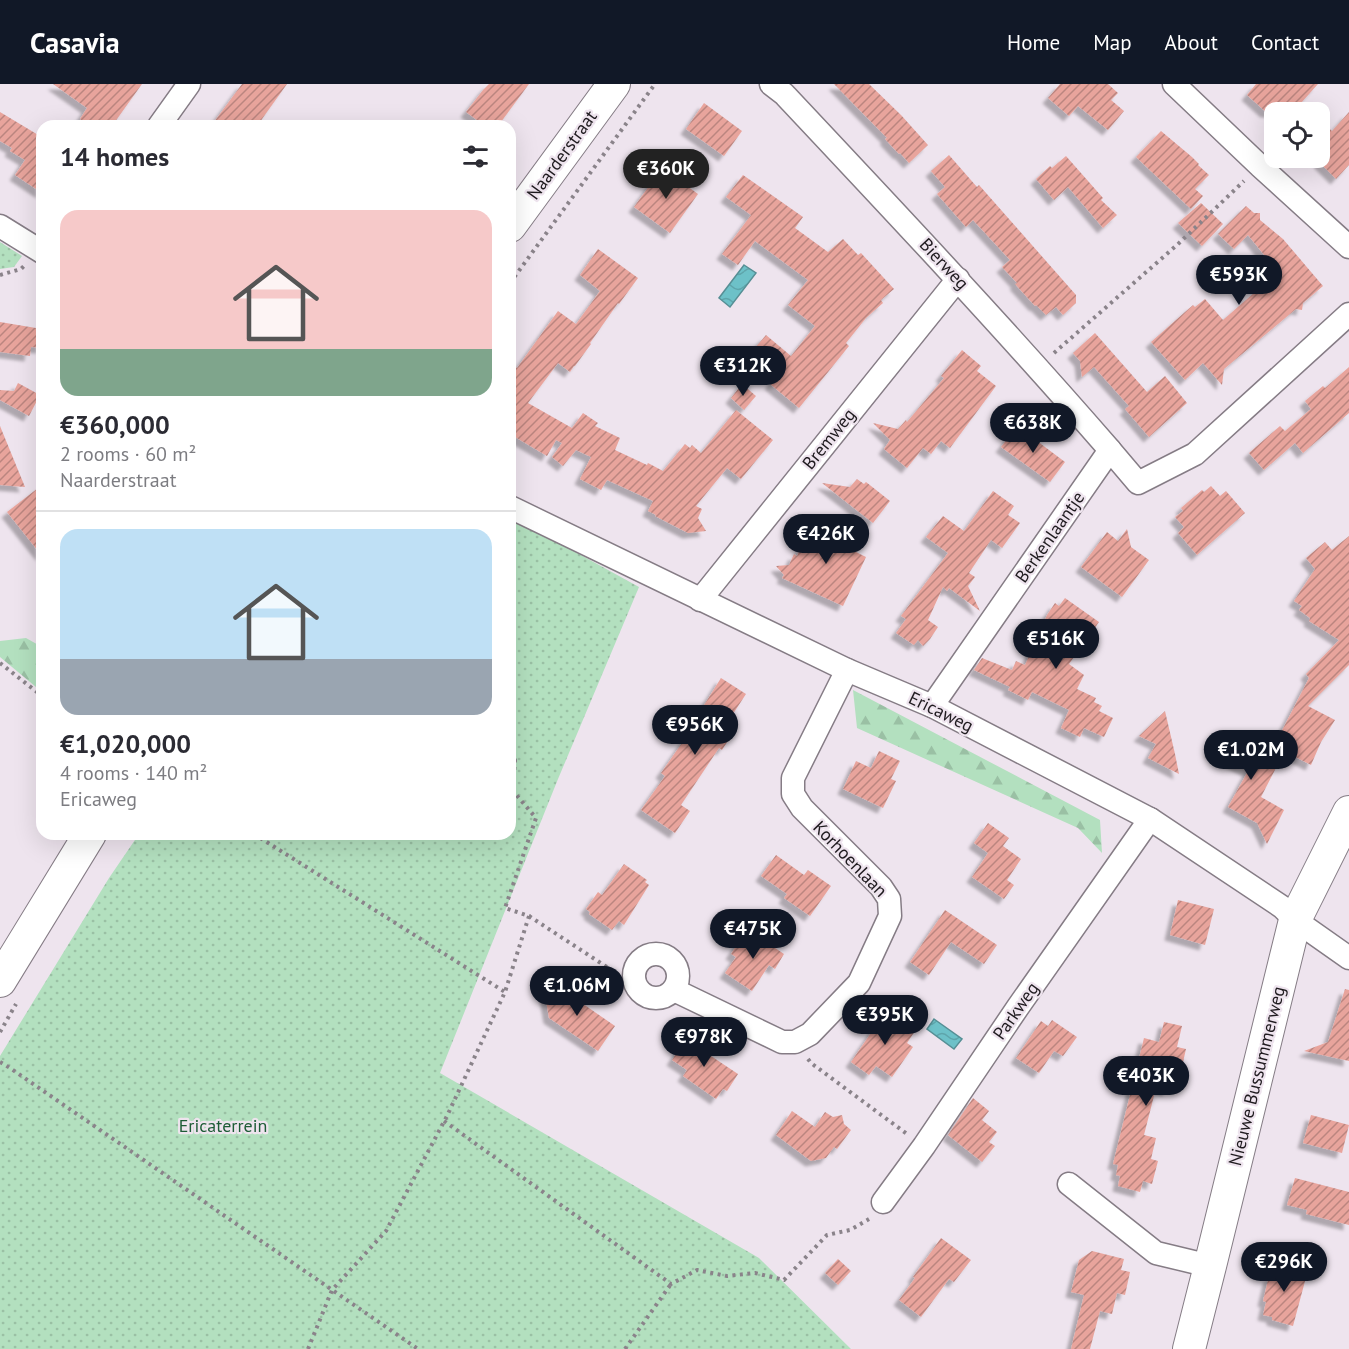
<!DOCTYPE html>
<meta charset="utf-8">
<style>
:root{--surface:#fff;--page:#f7f7f7;--text:#2b2b33;--muted:#7c7c81;--line:#e1e1e2;--accent:#111827}
body{margin:0;font-family:"PT Sans",sans-serif;background:var(--page);color:var(--text);height:100vh;display:flex;flex-direction:column;font-size:22px;white-space:nowrap}
*{box-sizing:border-box;margin:0}
p{font-size:20px;color:var(--muted)}
.icon{flex:none;width:33px;height:33px;fill:none;stroke:currentColor;stroke-width:2;stroke-linecap:round;stroke-linejoin:round}
.map{position:relative;flex:1;overflow:hidden}
.side{position:absolute;left:36px;top:36px;width:480px;height:720px;display:flex;flex-direction:column;background:var(--surface);border-radius:18px;box-shadow:0 6px 24px #0002}
.side>*{flex:none}
.fabs{position:absolute;left:1264px;top:18px;display:grid;gap:12px}
.fabs a{display:grid;place-items:center;width:66px;height:66px;border-radius:12px;background:var(--surface);box-shadow:0 6px 24px #0002;font-size:30px}
.price{position:absolute;translate:-50% -51px;padding:0 14px;border-radius:21px;background:var(--accent);color:#fff;font-size:20px;line-height:39px;filter:drop-shadow(0 2px 3px #0008)}
.price::after{content:'';position:absolute;left:50%;top:36px;width:18px;height:14px;margin-left:-9px;background:inherit;clip-path:polygon(0 0,100% 0,50% 100%)}
.price.active{background:#222;color:#fff}
ul{padding:0;list-style:none}
li{display:grid;align-content:center;gap:12px;height:318px;padding:0 24px}
li+li{border-top:2px solid var(--line)}
li span{display:grid;place-items:center;height:186px;border-radius:18px;color:#555}
li>.icon{margin-inline-start:auto}
span .icon{width:108px;height:108px;fill:#fffc;stroke-width:1}
li b{font-size:26px}
h2{display:flex;justify-content:space-between;align-items:center;height:72px;padding:0 24px;font-size:26px}
header{display:flex;align-items:center;gap:36px;box-sizing:border-box;height:84px;padding:0 30px;background:var(--accent);color:#fff}
header strong{font-size:28px}
nav{display:flex;gap:33px;margin-inline-start:auto;font-size:21px}
.map>svg:first-child{display:block}
</style>
<header>
<strong>Casavia</strong>
<nav><a>Home</a><a>Map</a><a>About</a><a>Contact</a></nav>
</header>
<div class="map">
<svg width="1349" height="1265" viewBox="0 0 1349 1265">
<defs>
<pattern id="forest-firs" width="22" height="20" patternUnits="userSpaceOnUse" patternTransform="scale(1.5)"><rect width="22" height="20" fill="#b3e0bf"/><path d="M5 1l3.5 6h-7zM16 11l3.5 6h-7z" fill="#9ac0a4"/></pattern>
<pattern id="park-dots" width="8" height="8" patternUnits="userSpaceOnUse" patternTransform="scale(1.5)"><rect width="8" height="8" fill="#b3e0bf"/><path d="M2 2h.1M6 6h.1" fill="none" stroke="#9ac0a4" stroke-width="1.8" stroke-linecap="round"/></pattern>
<pattern id="water-waves" width="16" height="10" patternUnits="userSpaceOnUse" patternTransform="scale(1.5)"><rect width="16" height="10" fill="#6dc1c8"/><path d="M0 5q4-4 8 0t8 0" fill="none" stroke="#5ea5ab"/></pattern>
<pattern id="building-hatch" width="6" height="6" patternUnits="userSpaceOnUse" patternTransform="scale(1.5)"><rect width="6" height="6" fill="#e8a49c"/><path d="M-1 1l2-2M0 6l6-6M5 7l2-2" fill="none" stroke="#bb857f"/></pattern>
<filter id="shadow"><feDropShadow dx="-5.5" dy="5.5" stdDeviation="1.5" flood-color="#0004"/></filter>
</defs>
<rect width="100%" height="100%" fill="#eee4ee"/>
<g fill="url(#forest-firs)">
<path d="M26,554L42,563V608L0,573V557Z"/>
<path d="M853,606L1100,736L1102,769L1078,744L857,644Z"/>
</g>
<g fill="url(#park-dots)">
<path d="M0,158L22,172L14,183L0,185Z"/>
<path d="M510,432L639,503L558,695L440,989L759,1174L851,1265H0V972L109,794L139,750H510Z"/>
</g>
<g fill="url(#water-waves)" stroke="#568f95" stroke-width="1.5">
<path d="M744,181L756,189L730,223L719,214Z"/>
<path d="M934,935L962,955L954,965L927,945Z"/>
</g>
<g fill="url(#building-hatch)" filter="url(#shadow)">
<path d="M53,0H142L112,42H90L80,35L87,24Z"/>
<path d="M242,0H287L257,42H211Z"/>
<path d="M489,0H529L498,42H485L466,28L483,6Z"/>
<path d="M834,0H869L901,31L928,61L909,79L900,69L899,70L885,55L887,54Z"/>
<path d="M1060,0H1108L1118,9L1111,16L1124,27L1108,46L1078,22L1069,32L1048,14Z"/>
<path d="M1256,0H1318L1301,19L1312,28H1266L1247,11Z"/>
<path d="M704,19L742,47L724,72L686,45Z"/>
<path d="M0,28L40,52L42,49V109L15,91L25,76L10,67L12,64L0,57Z"/>
<path d="M1349,28V81L1336,95L1320,79V36L1332,47Z"/>
<path d="M1161,47L1192,73L1199,80L1198,81L1209,91L1195,105L1203,112L1191,125L1136,73Z"/>
<path d="M949,71L977,103L979,101L1076,211V219L1063,231L1056,223L1046,231L1036,221L1035,222L1015,200L1017,199L1002,183L1010,176L973,136L966,143L937,110L945,103L931,87Z"/>
<path d="M1066,72L1103,114L1101,116L1117,131L1103,144L1068,103L1054,116L1036,95L1050,82L1052,84Z"/>
<path d="M662,84L698,110L670,149L634,123Z"/>
<path d="M743,91L803,133L795,144L828,168L843,155L858,171L861,169L894,205L881,216L883,219L866,234L846,259L849,262L799,324L770,300L781,286L754,265L766,251L791,272L815,242L788,221L808,196L755,157L738,181L722,170L751,131L726,113Z"/>
<path d="M1201,119L1223,140L1202,162L1178,139Z"/>
<path d="M1246,122L1254,129H1260V136L1283,155L1323,202L1303,219L1302,226L1296,225L1224,285L1222,301L1203,279L1185,296L1151,258L1193,221L1195,223L1205,215L1223,236L1278,188L1248,151L1234,165L1218,150Z"/>
<path d="M598,165L638,194L619,220L618,219L590,259L591,260L575,282H574L570,288L558,279L528,319L572,344L583,329L598,339L595,342L620,354L615,366L647,381L648,379L663,387L685,360L690,364L692,361L701,369L736,326L773,356L741,395L727,384L696,422L702,425L698,434L706,447L688,449L655,432L656,431L648,427L653,417L607,396L601,406L580,395L591,373L576,366L563,382L552,373L562,359L556,356L547,372L510,350V278L517,284L558,227L576,240L600,207L580,191Z"/>
<path d="M0,238L42,245V264L31,263L30,272L0,268Z"/>
<path d="M1095,249L1147,308L1165,292L1187,319L1149,353L1125,325L1129,322L1094,283L1082,293L1080,277L1073,269Z"/>
<path d="M962,266L981,282L977,287L996,302L950,364L941,357L931,370L923,364L907,384L884,365L890,356L873,339L898,345L906,336L907,338L944,294L941,292Z"/>
<path d="M1349,283V329L1303,369L1295,359L1264,386L1249,369L1280,342L1285,347L1311,325L1305,317L1323,302L1325,304Z"/>
<path d="M18,299L40,311L29,332L0,316V306L14,307Z"/>
<path d="M742,300L756,312L744,326L731,314Z"/>
<path d="M1017,342L1065,378L1050,398L1001,363Z"/>
<path d="M0,343V342L25,403L0,401Z"/>
<path d="M857,395L864,400L866,398L890,417L873,439L822,399L850,403Z"/>
<path d="M42,401V472L7,428Z"/>
<path d="M1211,402L1220,412L1226,407L1245,429L1197,471L1178,449L1184,443L1175,433L1183,427L1181,424L1202,406L1204,408Z"/>
<path d="M993,407L1014,422L1008,431L1020,439L1002,464L991,456L969,489L975,493L968,502L980,527L949,504L947,507L943,503L928,536L938,543L930,555L923,562L918,556L914,561L896,549L906,535L901,532L948,469L926,453L943,432L964,447Z"/>
<path d="M820,439L859,457L852,466L866,473L843,522L782,494L784,491L776,482L789,481L794,470L797,472L801,463H809Z"/>
<path d="M1127,445L1131,463L1149,476L1122,513L1081,483L1107,448L1118,457Z"/>
<path d="M1349,452V581L1308,622L1335,636L1321,658L1311,681L1274,662L1309,594L1306,590L1339,556L1309,537L1310,534L1299,526L1302,522L1294,517L1315,485L1306,474L1325,458L1332,466Z"/>
<path d="M1065,514L1099,538L1069,580L1084,591L1077,605L1096,614L1094,618L1102,622L1099,627L1113,634L1104,653L1084,644L1080,653L1061,644L1069,626L1032,608L1028,616L1008,606L1010,603L974,586L982,574L1012,586L1016,577L1025,581L1047,531L1055,519L1059,522Z"/>
<path d="M721,594L746,610L729,636L738,641L722,666L719,664L681,721L690,727L675,749L641,726L665,692L661,689L691,646L689,645Z"/>
<path d="M1165,627L1175,670L1179,690L1148,674L1156,660L1139,652Z"/>
<path d="M1222,646L1280,676L1261,713L1284,726L1267,760L1257,739L1228,723L1248,687L1210,668Z"/>
<path d="M879,667L900,677L891,695L896,697L883,724L843,705L856,677L871,684Z"/>
<path d="M988,739L1009,754L1003,762L1021,775L1007,796L1014,801L1004,815L972,793L988,769L974,759Z"/>
<path d="M776,771L804,791L808,786L831,802L810,832L784,814L787,810L761,792Z"/>
<path d="M624,780L647,796L645,798L649,801L624,841L619,837L612,846L589,830L590,828L586,825L598,808L602,811Z"/>
<path d="M1178,816L1214,825L1205,861L1170,851Z"/>
<path d="M945,826L997,861L984,880L951,858L929,891L910,878Z"/>
<path d="M747,845L784,870L775,885L769,881L752,907L725,889L736,873L731,870Z"/>
<path d="M571,900L573,913L615,942L598,967L549,934L544,905Z"/>
<path d="M1345,905L1349,906V977L1304,967L1328,958Z"/>
<path d="M886,927L915,947L907,959L913,963L892,993L876,982L869,991L851,978Z"/>
<path d="M1052,936L1077,953L1063,972L1054,967L1039,989L1016,974L1041,937L1048,942Z"/>
<path d="M1164,938L1182,942L1177,963L1186,965L1181,987L1173,985L1168,1007L1156,1004L1144,1051L1156,1054L1151,1075L1158,1077L1152,1100L1143,1097L1140,1108L1118,1102L1120,1092L1116,1091L1118,1081L1113,1080L1144,954L1159,958Z"/>
<path d="M690,949L707,960L702,966L738,990L727,1007L723,1005L716,1015L683,992L687,986L672,976Z"/>
<path d="M973,1014L989,1027L982,1036L997,1048L989,1058L995,1062L982,1078L948,1051Z"/>
<path d="M792,1027L815,1043L825,1028L833,1033L842,1031L844,1040L851,1046L837,1065L834,1063L826,1074L811,1077L776,1051Z"/>
<path d="M1311,1031L1349,1041L1342,1069L1303,1059Z"/>
<path d="M1295,1094L1349,1108V1141L1306,1130L1307,1126L1287,1121Z"/>
<path d="M941,1154L971,1176L954,1198L949,1195L921,1233L899,1216L915,1194L913,1193Z"/>
<path d="M1092,1167L1124,1175L1121,1186L1130,1188L1125,1211L1117,1209L1112,1230L1100,1227L1090,1265H1071L1084,1211L1071,1208L1079,1176Z"/>
<path d="M838,1175L851,1187L838,1201L825,1189Z"/>
<path d="M1275,1180L1285,1183L1286,1180L1308,1186L1293,1242L1272,1236V1233L1263,1231L1266,1218L1263,1217L1269,1192L1272,1193Z"/>
</g>
<g fill="none" stroke-linecap="round" stroke-linejoin="round">
<g stroke="#857c85" stroke-width="25">
<g id="street">
<path d="M771,0L784,10C894,127 1005,245 1110,366"/>
<path d="M1174,0L1260,82L1349,163"/>
<path d="M159,42L189,0"/>
<path d="M0,142L42,168"/>
<path d="M510,423L847,586L932,622L1150,735L1282,823L1295,836L1349,874"/>
<path d="M700,516L958,195"/>
<path d="M932,622L1110,366L1138,399L1195,370L1349,230"/>
<circle cx="656" cy="892" r="22"/>
<path d="M674,906L782,958H795L810,950L859,899L890,832L889,815L881,803L802,724L793,710V694L847,586"/>
<path d="M1069,1100L1156,1169L1210,1182"/>
<path d="M883,1118L924,1062L1018,923L1150,735"/>
</g>
</g>
<g stroke="#857c85" stroke-width="34">
<g id="secondary">
<path d="M510,142L614,0"/>
<path d="M0,897L90,750"/>
<path d="M1189,1265L1210,1182L1295,836L1349,728"/>
</g>
</g>
<g stroke="#8a838a" stroke-width="4" stroke-dasharray="3 4.5" stroke-linecap="butt">
<path d="M0,191L21,185L24,182"/>
<path d="M510,199L655,0"/>
<path d="M1054,269L1177,161L1244,97"/>
<path d="M0,579L42,612"/>
<path d="M254,750L505,908"/>
<path d="M529,832L619,891H633"/>
<path d="M0,948L16,920"/>
<path d="M808,975L811,979L907,1050"/>
<path d="M0,978L10,984L418,1265"/>
<path d="M444,1037L671,1200L697,1186L727,1192L755,1189L784,1196L827,1151L850,1146L869,1135"/>
<path d="M308,1265L332,1206L386,1147L447,1032L505,908L529,832L505,824L536,734L513,707L515,676L510,671"/>
<path d="M625,1265L671,1200"/>
</g>
<use href="#street" stroke="#fff" stroke-width="22"/>
<use href="#secondary" stroke="#fff" stroke-width="32"/>
</g>
<g text-anchor="middle" stroke-width="4.5" stroke-linejoin="round" paint-order="stroke">
<g font-size="18" fill="#1f1b1f" stroke="#eee4ee">
<text transform="translate(562 71) rotate(-54)" y="6">Naarderstraat</text>
<text transform="translate(944 180) rotate(47)" y="6">Bierweg</text>
<text transform="translate(829 355) rotate(-51)" y="6">Bremweg</text>
<text transform="translate(1050 453) rotate(-55)" y="6">Berkenlaantje</text>
<text transform="translate(941 628) rotate(26)" y="6">Ericaweg</text>
<text transform="translate(850 775) rotate(46)" y="6">Korhoenlaan</text>
<text transform="translate(1016 927) rotate(-55)" y="6">Parkweg</text>
<text transform="translate(1257 992) rotate(-76)" y="6">Nieuwe Bussummerweg</text>
</g>
<g font-size="18" fill="#1d5c36" stroke="#eee4ee">
<text x="223" y="1048">Ericaterrein</text>
</g>
</g>
</svg>
<div class="fabs">
<a><svg class="icon" aria-label="locate" viewBox="0 0 24 24"><circle cx="12" cy="12" r="6"/><path d="M12 2v4M12 18v4M2 12h4M18 12h4"/></svg></a>
</div>
<b class="price active" style="left:666px;top:116px">€360K</b>
<b class="price" style="left:1239px;top:222px">€593K</b>
<b class="price" style="left:743px;top:313px">€312K</b>
<b class="price" style="left:1033px;top:370px">€638K</b>
<b class="price" style="left:826px;top:481px">€426K</b>
<b class="price" style="left:1056px;top:586px">€516K</b>
<b class="price" style="left:695px;top:672px">€956K</b>
<b class="price" style="left:1251px;top:697px">€1.02M</b>
<b class="price" style="left:753px;top:876px">€475K</b>
<b class="price" style="left:577px;top:933px">€1.06M</b>
<b class="price" style="left:885px;top:962px">€395K</b>
<b class="price" style="left:704px;top:984px">€978K</b>
<b class="price" style="left:1146px;top:1023px">€403K</b>
<b class="price" style="left:1284px;top:1209px">€296K</b>
<section class="side">
<h2>14 homes<svg class="icon" aria-label="filters" viewBox="0 0 24 24"><path d="M4 7h16M4 17h16"/><circle cx="9" cy="7" r="2"/><circle cx="15" cy="17" r="2"/></svg></h2>
<ul>
<li><span style="background:linear-gradient(#f6c9c9 75%,#7fa58c 0)"><svg class="icon" aria-label="home" viewBox="0 0 24 24"><path d="M3 11l9-7 9 7M6 9v11h12V9"/></svg></span><div><b>€360,000</b><p>2 rooms · 60 m²</p><p>Naarderstraat</p></div></li>
<li><span style="background:linear-gradient(#bfe0f5 70%,#9aa5b1 0)"><svg class="icon" aria-label="home" viewBox="0 0 24 24"><path d="M3 11l9-7 9 7M6 9v11h12V9"/></svg></span><div><b>€1,020,000</b><p>4 rooms · 140 m²</p><p>Ericaweg</p></div></li>
</ul>
</section>
</div>
